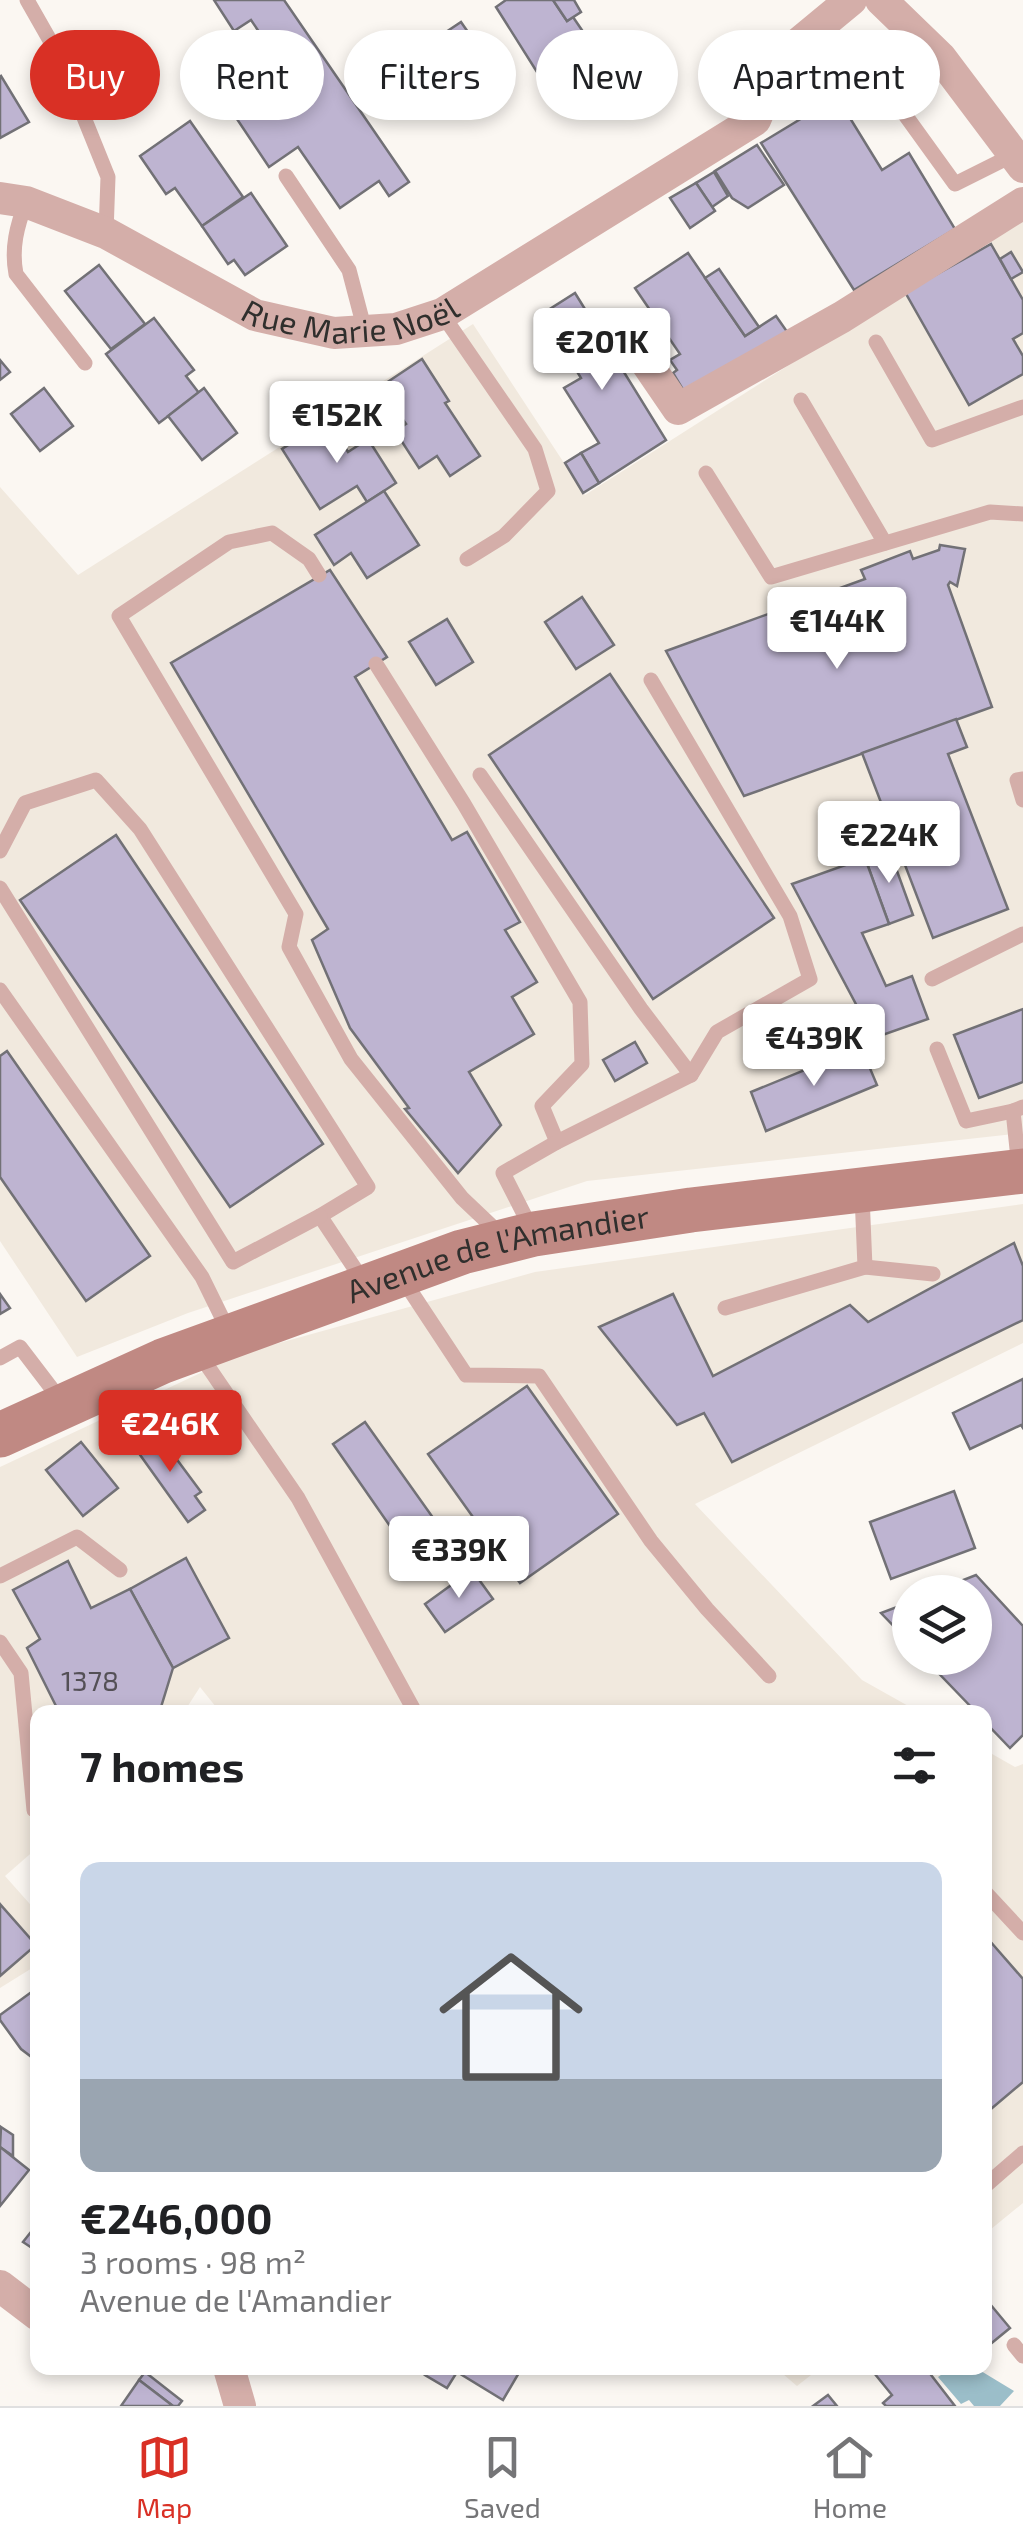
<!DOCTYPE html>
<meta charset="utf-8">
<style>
:root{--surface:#fff;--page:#f2f2f2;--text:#202124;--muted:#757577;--line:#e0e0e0;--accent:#d93025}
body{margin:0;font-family:"Exo 2",sans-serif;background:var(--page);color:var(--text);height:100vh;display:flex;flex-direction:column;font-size:38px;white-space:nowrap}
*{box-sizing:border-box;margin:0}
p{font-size:32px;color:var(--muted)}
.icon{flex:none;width:55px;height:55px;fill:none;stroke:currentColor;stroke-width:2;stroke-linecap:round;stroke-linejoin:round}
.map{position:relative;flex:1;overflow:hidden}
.side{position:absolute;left:30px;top:1705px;width:962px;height:670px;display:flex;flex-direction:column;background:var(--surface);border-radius:20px;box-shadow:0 5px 15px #0003}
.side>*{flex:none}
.hud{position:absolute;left:30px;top:30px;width:965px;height:90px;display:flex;gap:20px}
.fabs{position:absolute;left:892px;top:1575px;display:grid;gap:20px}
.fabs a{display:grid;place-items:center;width:100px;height:100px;border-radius:50%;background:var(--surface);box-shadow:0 5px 15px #0003;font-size:50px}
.price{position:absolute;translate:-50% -85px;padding:0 22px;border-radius:10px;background:#fff;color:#222;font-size:32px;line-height:65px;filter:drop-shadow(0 2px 5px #0008)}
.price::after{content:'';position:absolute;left:50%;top:60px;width:30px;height:22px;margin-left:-15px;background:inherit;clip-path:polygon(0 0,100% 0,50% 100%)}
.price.on{background:var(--accent);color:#fff}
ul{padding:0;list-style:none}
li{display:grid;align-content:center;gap:20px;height:530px;padding:0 50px}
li+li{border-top:2px solid var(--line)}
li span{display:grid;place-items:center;height:310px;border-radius:20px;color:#555}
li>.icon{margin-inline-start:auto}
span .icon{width:180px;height:180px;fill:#fffc;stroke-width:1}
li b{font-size:42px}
h2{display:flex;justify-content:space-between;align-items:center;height:120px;padding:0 50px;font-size:42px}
.chip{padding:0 35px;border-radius:45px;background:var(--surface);box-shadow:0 5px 15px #0003;font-size:35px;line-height:90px}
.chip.on{background:var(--accent);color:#fff}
.dock{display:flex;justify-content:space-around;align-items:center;height:140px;border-top:2px solid var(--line);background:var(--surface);font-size:28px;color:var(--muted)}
.dock a{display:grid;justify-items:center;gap:5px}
.dock .on{color:var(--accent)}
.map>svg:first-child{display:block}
</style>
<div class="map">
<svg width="1023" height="2406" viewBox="0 0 1023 2406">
<rect width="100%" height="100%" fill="#fbf7f2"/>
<g fill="#f1e9de">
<path d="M1023,216V1133L587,1181L188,1313L77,1357L0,1241V487L78,575L473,324L585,495Z"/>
<path d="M1023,1204V1343L695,1504L862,1680L919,1712H220L200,1687L184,1712H38L37,1848L5,1876L37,1912V1965L0,1988V1467L243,1353L535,1272Z"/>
<path d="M985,1750L1015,1767L1023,1764V2203L985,2234Z"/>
<path d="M776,2368H820L797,2386Z"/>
</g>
<path fill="#9bbec9" d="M951,2368H976L1014,2391L1000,2406H974L969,2400L961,2404L938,2377Z"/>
<g fill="#beb4d1" stroke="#727176" stroke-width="2.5">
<path d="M214,0H284L409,182L389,196L379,181L340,208L298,147L269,167L221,95L252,74L272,104L297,88L251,20L234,31Z"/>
<path d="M506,0H553L567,21L573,17L588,39L537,72L496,7Z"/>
<path d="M553,0H574L581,12L567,21Z"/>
<path d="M461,22L488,61L473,69L468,59L428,88L407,58Z"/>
<path d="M864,38L881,58L862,74L845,56Z"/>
<path d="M1,76L29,122L0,138V77Z"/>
<path d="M837,97L882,170L909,153L955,229L854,290L761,143Z"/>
<path d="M190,121L243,197L202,226L175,188L166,194L140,156Z"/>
<path d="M757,145L784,185L748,208L732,198L715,171Z"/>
<path d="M714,172L728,196L712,207L696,183Z"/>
<path d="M696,183L715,211L690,228L670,198Z"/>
<path d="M251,193L287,246L245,275L234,260L228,264L202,226Z"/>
<path d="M991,244L1023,300V333L1013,339L1023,356V374L969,405L905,292Z"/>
<path d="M1011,252L1023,272L1011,279L1000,259Z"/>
<path d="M688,253L745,336L776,316L788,333L685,393L673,373L677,370L670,360L680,354L635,288Z"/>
<path d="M99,265L145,324L111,349L65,291Z"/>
<path d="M719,269L759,327L745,336L705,278Z"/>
<path d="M575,293L666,440L599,483L581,453L599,443L564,388L581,378L542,314Z"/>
<path d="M154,318L194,370L186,376L199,393L159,423L106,354Z"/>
<path d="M422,359L449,401L445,403L480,456L450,476L437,456L419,468L395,431L406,424L380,387Z"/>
<path d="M0,360L10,372L0,380Z"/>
<path d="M44,388L73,426L40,451L11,414Z"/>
<path d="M204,388L237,433L202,460L168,416Z"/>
<path d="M328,420L348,452L368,439L396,483L367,502L357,486L320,509L282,449Z"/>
<path d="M581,453L599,483L583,493L565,463Z"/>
<path d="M384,491L419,545L367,578L351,553L334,565L315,535Z"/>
<path d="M940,545L965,549L957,586L950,582L948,585L992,707L744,796L666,651L865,579L861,570L910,551L913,559L939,550Z"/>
<path d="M330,570L387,657L355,677L452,840L467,832L520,922L505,930L537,982L512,997L534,1034L469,1072L501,1125L458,1173L405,1109L409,1108L350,1028L312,940L328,929L171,663Z"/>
<path d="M582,597L614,645L576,669L545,622Z"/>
<path d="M447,619L473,662L436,685L409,642Z"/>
<path d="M610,674L774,918L653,999L489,755Z"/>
<path d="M956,719L967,747L948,754L1008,909L933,938L862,753Z"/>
<path d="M116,835L323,1144L230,1207L20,900Z"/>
<path d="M889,849L913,915L889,924L865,858Z"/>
<path d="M865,858L889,924L862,933L886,986L912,976L928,1019L874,1038L792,884Z"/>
<path d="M1023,1009V1082L979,1098L954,1035Z"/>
<path d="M635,1042L647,1063L615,1081L603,1060Z"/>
<path d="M861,1047L877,1085L766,1131L751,1092Z"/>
<path d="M7,1051L150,1256L86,1301L0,1177V1056Z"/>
<path d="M1014,1243L1023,1266V1320L732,1462L704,1413L677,1425L599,1327L673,1294L713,1376L850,1305L868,1322Z"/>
<path d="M0,1294L10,1308L0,1314Z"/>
<path d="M1023,1379V1428L1021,1425L970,1449L953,1413Z"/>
<path d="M527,1386L618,1514L520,1583L428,1454Z"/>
<path d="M365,1422L441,1529L408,1552L333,1444Z"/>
<path d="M155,1430L201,1492L195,1496L205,1510L188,1522L133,1445Z"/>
<path d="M81,1442L118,1488L83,1516L46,1470Z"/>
<path d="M954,1491L975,1548L891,1579L870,1522Z"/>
<path d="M186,1558L229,1638L173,1668L130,1589Z"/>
<path d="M68,1561L91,1608L130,1589L173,1668L161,1707L151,1712H59L27,1648L40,1639L13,1590Z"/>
<path d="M472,1570L493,1599L445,1632L425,1604Z"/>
<path d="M976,1575L1023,1626V1735L1010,1748L985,1722V1712H976L924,1658H975V1592H933Z"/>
<path d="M910,1602V1643L881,1613Z"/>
<path d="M0,1904L36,1945L0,1976Z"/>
<path d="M989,1940L1023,1979V2082L985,2114V1944Z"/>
<path d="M37,1988H38V2062L21,2049L0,2020V2015Z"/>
<path d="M1,2127L13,2135V2156L0,2147Z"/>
<path d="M0,2147L29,2170L0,2206Z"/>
<path d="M38,2223V2252L23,2242Z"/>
<path d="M985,2298L1010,2328L988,2346L985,2343Z"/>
<path d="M430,2368H514L520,2371L503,2400L457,2372L447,2388L425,2375Z"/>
<path d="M870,2368H932L928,2371L955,2406H886L883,2403L892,2395Z"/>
<path d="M145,2372L182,2401L178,2406H173L139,2380Z"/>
<path d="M139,2380L173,2406H121Z"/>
<path d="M828,2395L837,2406H813Z"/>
</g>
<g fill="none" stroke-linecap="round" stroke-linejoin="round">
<g stroke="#d4aea9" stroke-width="15">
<path d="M27,0L60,58L108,177L106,233"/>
<path d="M885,87L955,184L1013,155"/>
<path d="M286,176L349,270L365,331"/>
<path d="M26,202C17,226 11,248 16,274L85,363"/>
<path d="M442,314L535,449L548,491L504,536L467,559"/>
<path d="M876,342L932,440L1023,407"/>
<path d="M801,400L885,543"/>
<path d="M706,473L771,577L990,512L1023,514"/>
<path d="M319,575L309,559L272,533L229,542L119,616L296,914L289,947L351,1059L462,1198L501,1235"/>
<path d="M376,664L464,804L580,1002L582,1064L542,1106L557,1142"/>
<path d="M480,775L641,1009L691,1075"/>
<path d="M1023,779L1017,780L1023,800"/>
<path d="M0,851L25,803L96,780L140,829L368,1187L320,1216L365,1284"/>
<path d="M0,888L233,1262L320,1216"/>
<path d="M932,979L1023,934"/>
<path d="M0,990L202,1277L229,1332"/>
<path d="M937,1049L966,1121L1013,1111"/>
<path d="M1019,1168L1013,1111L1023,1107"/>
<path d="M531,1228L503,1173L557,1142L691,1075L717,1032L810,979L790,916L651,680"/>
<path d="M865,1267L933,1274"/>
<path d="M402,1278L466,1375L539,1376L651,1541L707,1609L769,1676"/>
<path d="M725,1308L865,1267L862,1195"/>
<path d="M198,1352L298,1498L415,1712"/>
<path d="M0,1358L20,1347L62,1402"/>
<path d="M0,1576L77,1537L120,1570"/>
<path d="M0,1642L21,1673L34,1810"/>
<path d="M985,1892L1023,1933"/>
<path d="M985,2186L1023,2153"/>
<path d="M1014,2345L1023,2356"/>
</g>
<g stroke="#d4aea9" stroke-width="32">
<path d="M881,0L941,58L1023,167"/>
<path id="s1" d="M0,198L26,202L106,233L255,315L334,333L396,329L442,314L755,120L782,57L851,0"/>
<path d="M639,352L678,409L842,317L1023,203"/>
<path d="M0,2286L38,2315"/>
<path d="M229,2368L240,2406"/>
</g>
<path stroke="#c08983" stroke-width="45" id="s2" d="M0,1435L163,1361L462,1252L534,1234L691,1210L1023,1171"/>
</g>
<g text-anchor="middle" stroke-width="8" stroke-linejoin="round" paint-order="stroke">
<g font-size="28" fill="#545056">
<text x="90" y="1691">1378</text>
</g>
<g font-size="32" fill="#302f2d" stroke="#fbf7f2">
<text dy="11" stroke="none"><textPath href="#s1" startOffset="380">Rue Marie Noël</textPath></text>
<text dy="11" stroke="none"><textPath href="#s2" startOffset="532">Avenue de l'Amandier</textPath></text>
</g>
</g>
</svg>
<div class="fabs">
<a><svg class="icon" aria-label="layers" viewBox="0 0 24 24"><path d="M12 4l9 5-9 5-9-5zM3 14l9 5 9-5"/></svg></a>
</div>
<b class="price" style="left:602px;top:393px">€201K</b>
<b class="price" style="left:337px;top:466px">€152K</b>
<b class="price" style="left:837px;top:672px">€144K</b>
<b class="price" style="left:889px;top:886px">€224K</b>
<b class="price" style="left:814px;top:1089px">€439K</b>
<b class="price on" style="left:170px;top:1475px">€246K</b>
<b class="price" style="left:459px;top:1601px">€339K</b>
<div class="hud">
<a class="chip on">Buy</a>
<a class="chip">Rent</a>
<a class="chip">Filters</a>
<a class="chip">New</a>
<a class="chip">Apartment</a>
</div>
<section class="side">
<h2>7 homes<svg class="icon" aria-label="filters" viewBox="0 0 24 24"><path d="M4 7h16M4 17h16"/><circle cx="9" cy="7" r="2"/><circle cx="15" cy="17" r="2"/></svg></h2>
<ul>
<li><span style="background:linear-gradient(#c9d6e8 70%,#9aa5b1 0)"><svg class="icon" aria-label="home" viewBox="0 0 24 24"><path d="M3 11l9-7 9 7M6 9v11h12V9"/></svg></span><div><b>€246,000</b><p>3 rooms · 98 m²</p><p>Avenue de l'Amandier</p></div></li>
</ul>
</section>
</div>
<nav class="dock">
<a class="on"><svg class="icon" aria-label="map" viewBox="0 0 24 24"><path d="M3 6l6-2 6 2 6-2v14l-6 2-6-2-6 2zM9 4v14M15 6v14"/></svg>Map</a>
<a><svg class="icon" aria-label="saved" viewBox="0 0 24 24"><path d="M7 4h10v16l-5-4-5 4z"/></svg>Saved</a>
<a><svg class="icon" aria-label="home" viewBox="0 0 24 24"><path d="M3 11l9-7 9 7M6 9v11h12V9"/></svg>Home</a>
</nav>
